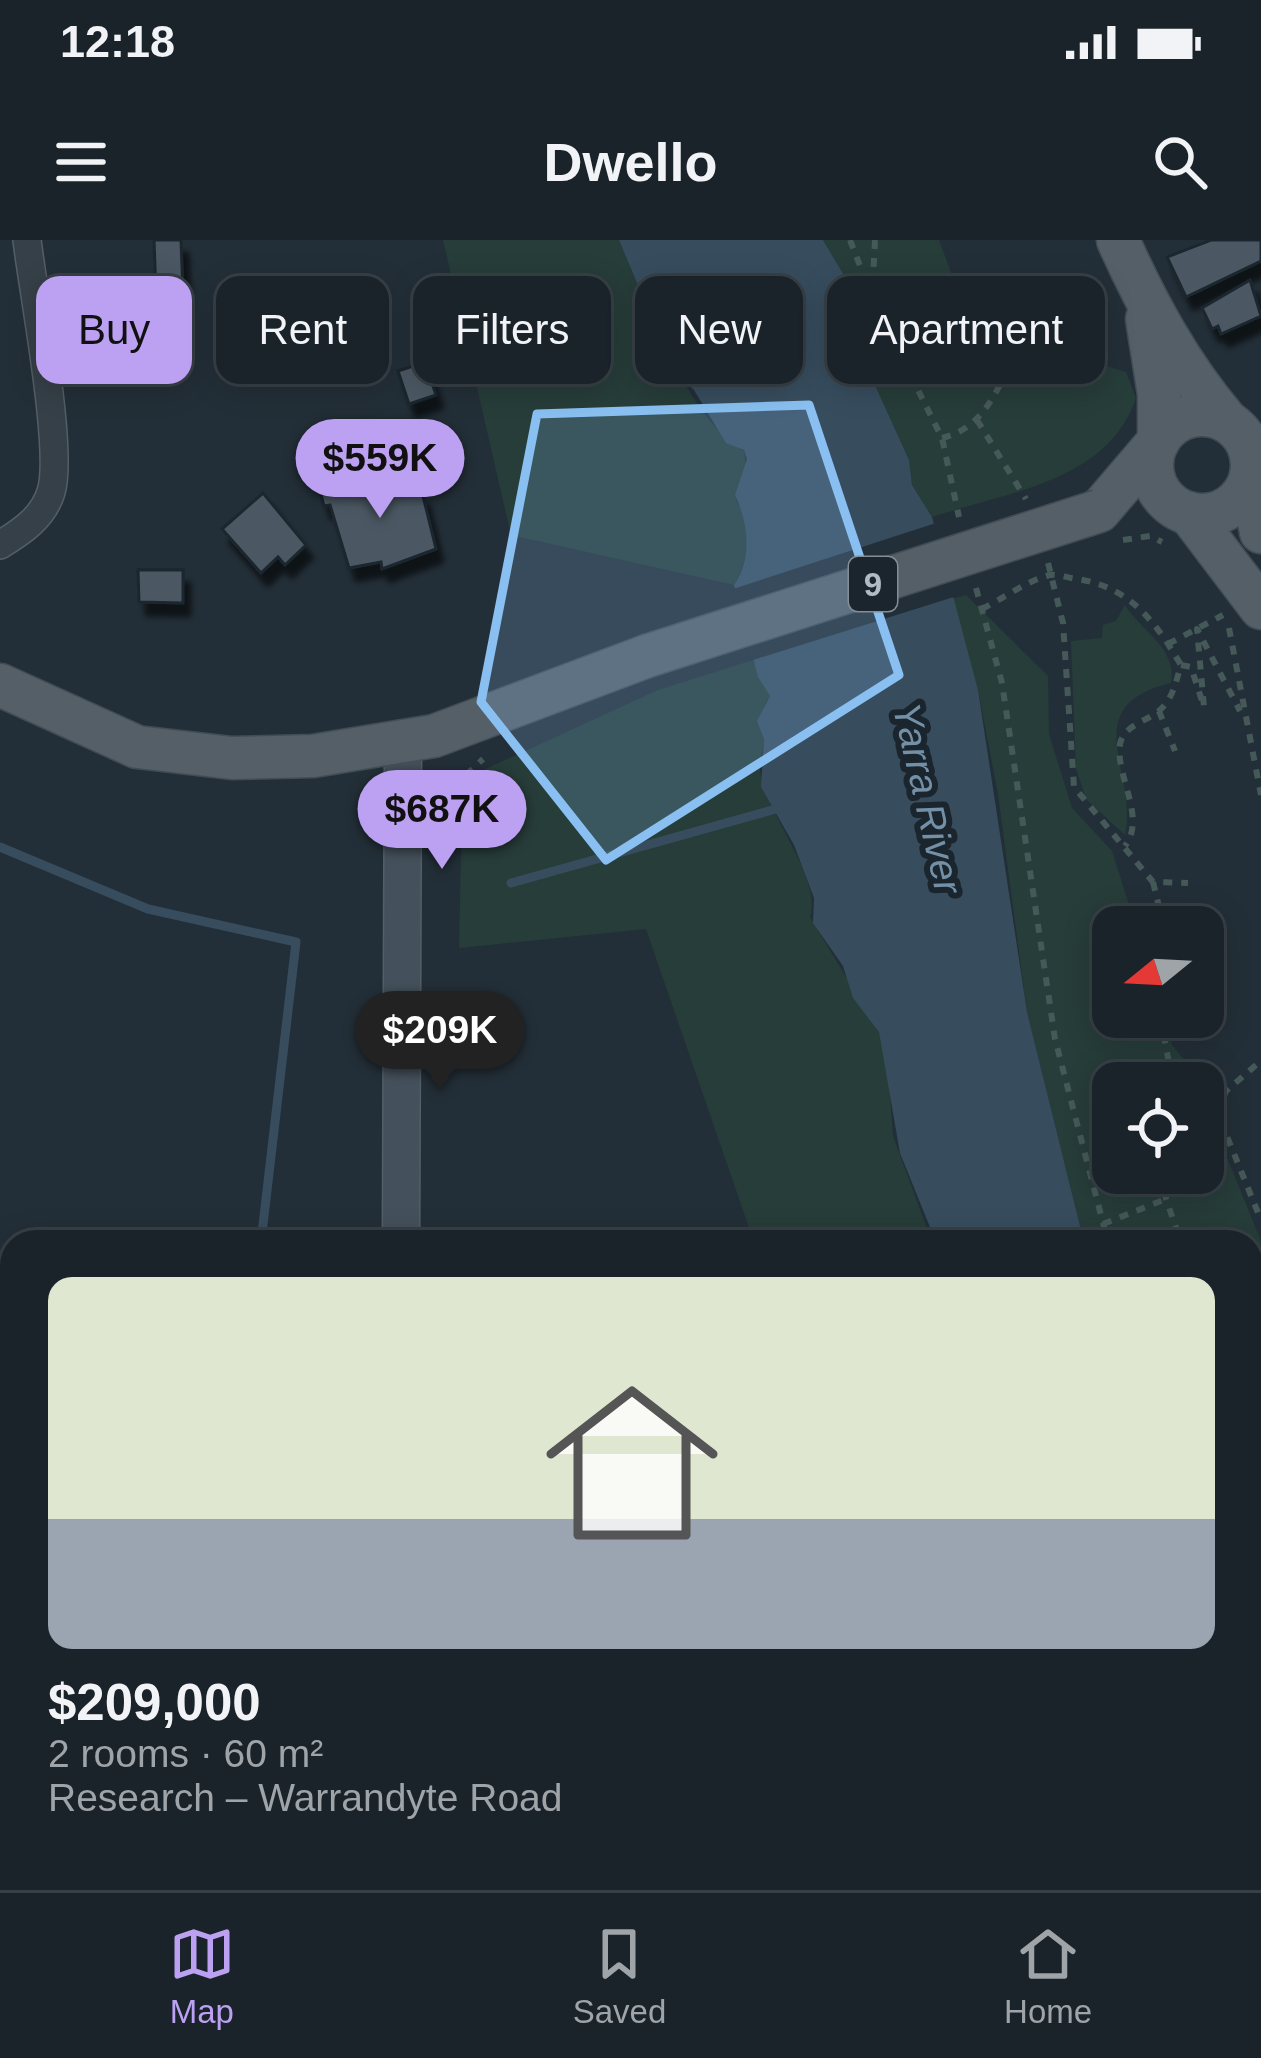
<!DOCTYPE html>
<meta charset="utf-8">
<style>
:root{--surface:#1a232a;--page:#272f36;--text:#f1f3f6;--muted:#9fa4a8;--line:#384047;--accent:#bca0f2}
body{margin:0;font-family:Helvetica,sans-serif;background:var(--page);color:var(--text);height:100vh;display:flex;flex-direction:column;font-size:45px;white-space:nowrap}
*{box-sizing:border-box;margin:0}
p{font-size:39px;color:var(--muted)}
.icon{flex:none;width:66px;height:66px;fill:none;stroke:currentColor;stroke-width:2;stroke-linecap:round;stroke-linejoin:round}
.map{position:relative;flex:1;overflow:hidden}
.details{position:absolute;left:0px;top:990px;width:1263px;height:660px;display:flex;flex-direction:column;background:var(--surface);border-radius:36px 36px 0 0;box-shadow:0 6px 30px #0003,0 0 0 3px var(--line)}
.details>*{flex:none}
.top-card{position:absolute;left:36px;top:36px;width:1191px;height:108px;display:flex;gap:24px}
.needle{width:78px;rotate:252deg}
.buttons{position:absolute;left:1092px;top:666px;display:grid;gap:24px}
.buttons a{display:grid;place-items:center;width:132px;height:132px;border-radius:24px;background:var(--surface);box-shadow:0 6px 30px #0003,0 0 0 3px var(--line);font-size:60px}
.price{position:absolute;translate:-50% -102px;padding:0 27px;border-radius:42px;background:var(--accent);color:#111;font-size:39px;line-height:78px;filter:drop-shadow(0 3px 6px #0008)}
.price::after{content:'';position:absolute;left:50%;top:72px;width:36px;height:27px;margin-left:-18px;background:inherit;clip-path:polygon(0 0,100% 0,50% 100%)}
.price.selected{background:#222;color:#fff}
ul{padding:0;list-style:none}
li{display:grid;align-content:center;gap:24px;height:636px;padding:0 48px}
li+li{border-top:3px solid var(--line)}
li span{display:grid;place-items:center;height:372px;border-radius:24px;color:#555}
li>.icon{margin-inline-start:auto}
span .icon{width:216px;height:216px;fill:#fffc;stroke-width:1}
li b{font-size:51px}
.tag{padding:0 42px;border-radius:24px;background:var(--surface);box-shadow:0 6px 30px #0003,0 0 0 3px var(--line);font-size:42px;line-height:108px}
.tag.selected{background:var(--accent);color:#111}
.status{display:flex;justify-content:space-between;align-items:center;height:84px;padding:0 60px;background:var(--surface);direction:ltr}
.status svg{height:33px;fill:currentColor}
header{display:flex;justify-content:space-between;align-items:center;height:156px;padding:0 48px;background:var(--surface);font-size:54px;font-weight:700}
.tabs{display:flex;justify-content:space-around;align-items:center;height:168px;border-top:3px solid var(--line);background:var(--surface);font-size:33px;color:var(--muted)}
.tabs a{display:grid;justify-items:center;gap:6px}
.tabs .selected{color:var(--accent)}
.map>svg:first-child{display:block}
</style>
<div class="status"><b>12:18</b><svg viewBox="0 0 49 12"><path d="M0 12V9h3v3zM5 12V6h3v6zM10 12V3h3v9zM15 12V0h3v12zM26 1h20v11H26zM47 4h2v5h-2z"/></svg></div>
<header><svg class="icon" aria-label="menu" viewBox="0 0 24 24"><path d="M4 6h16M4 12h16M4 18h16"/></svg>Dwello<svg class="icon" aria-label="search" viewBox="0 0 24 24"><circle cx="10" cy="10" r="6"/><path d="M15 15l6 6"/></svg></header>
<div class="map">
<svg width="1261" height="1650" viewBox="0 0 1261 1650">
<defs>
<filter id="shadow"><feDropShadow dx="7" dy="13" stdDeviation="3" flood-color="#0009"/></filter>
</defs>
<rect width="100%" height="100%" fill="#232f38"/>
<g fill="#273d3a" fill-rule="evenodd">
<path d="M443,0H619C653,66 681,173 744,211L746,229L736,260C752,282 750,322 734,345L511,295Z"/>
<path d="M823,0H939L970,84L1126,132L1136,158C1108,242 1007,252 932,277L912,245L909,220L869,133L848,42Z"/>
<path d="M966,355L1048,436L1049,494L1072,568L1112,611L1136,687H1113V777H1164L1172,805L1214,855L1215,888L1261,1001V1373L1251,1365V1002H1084L1027,772L998,554L978,450L951,359ZM1113,843H1203V933H1113Z"/>
<path d="M1125,365C1141,391 1178,409 1171,443C1074,466 1139,533 1125,595L1086,559L1076,529L1071,401L1102,398L1103,385L1116,381Z"/>
<path d="M756,419L758,436L770,456C759,471 765,482 764,500C763,510 759,520 760,529C764,572 823,638 810,677L879,792L888,824L893,896L932,1002H754L646,689L459,708L462,570L481,531L658,450Z"/>
<path d="M1251,1508L1261,1511V1650H1146L1133,1638H1251Z"/>
</g>
<path fill="#374d5e" d="M619,0H823L848,42L869,132L909,220L912,245L932,277L978,450L1027,772L1084,1002H936L900,913L879,792L853,758L843,726L813,683L814,658L794,605L761,547L764,499L757,481L770,456L758,437L734,345C753,318 748,282 735,255L747,219L744,210L726,203L694,150L674,130Z"/>
<path fill="#232f38" d="M939,282L957,356L750,421L730,350Z"/>
<g fill="none" stroke-linecap="round" stroke-linejoin="round">
<g stroke="#374d5e" stroke-width="9">
<path d="M0,607L148,669L296,702L261,1002"/>
<path d="M511,643L783,567"/>
</g>
</g>
<g fill="#4b5964" stroke="#1d272f" stroke-width="3" filter="url(#shadow)">
<path d="M154,0H181L183,54H156Z"/>
<path d="M1211,0H1261V21L1186,57L1167,17Z"/>
<path d="M243,38L313,39V102L242,101V79H238Z"/>
<path d="M1250,40L1261,76L1221,94L1218,86L1212,89L1202,68Z"/>
<path d="M425,122L436,155L409,164L398,131Z"/>
<path d="M401,230L414,255L422,252L436,309L382,329L381,322L349,328L330,265L324,266L320,251Z"/>
<path d="M263,253L306,305L285,325L278,317L261,333L222,289Z"/>
<path d="M138,330H183V363L139,362Z"/>
</g>
<g fill="none" stroke-linecap="round" stroke-linejoin="round">
<g stroke="#545e66" stroke-width="30">
<g id="minor">
<path d="M0,305C21,292 43,278 51,252C64,211 33,52 27,0"/>
<path d="M418,1638L419,1650"/>
</g>
</g>
<g stroke="#545e66" stroke-width="39">
<g id="secondary">
<path d="M401,1002L403,504"/>
<path d="M477,1638L482,1650"/>
</g>
</g>
<g stroke="#424c55" stroke-width="45">
<g id="primary">
<path d="M1118,0C1147,65 1180,126 1226,180"/>
<path d="M1147,79L1159,154V199"/>
<circle cx="1202" cy="225" r="50"/>
<path d="M1251,236L1261,292"/>
<path d="M1099,271L1158,202"/>
<path d="M1189,273L1261,368"/>
<path d="M0,445L137,507L232,518L313,516L434,496L647,416"/>
</g>
</g>
<g stroke="#465959" stroke-width="6" stroke-dasharray="9 9" stroke-linecap="butt">
<path d="M850,0L871,54"/>
<path d="M875,0L872,58L942,198L959,277"/>
<path d="M977,180L1026,259"/>
<path d="M942,198C989,187 1002,138 1021,98"/>
<path d="M1123,300L1150,296L1162,302"/>
<path d="M1048,323L1063,383L1074,547L1153,642L1188,643"/>
<path d="M976,348L1002,443L1055,799L1108,1002"/>
<path d="M982,369C1002,359 1028,340 1050,335C1057,334 1069,338 1077,339C1130,347 1155,381 1181,425C1176,441 1174,455 1162,468C1150,481 1124,484 1120,504C1115,536 1147,577 1125,606"/>
<path d="M1229,388L1261,555"/>
<path d="M1168,404L1223,375"/>
<path d="M1181,425L1191,427L1204,467L1197,389L1240,471"/>
<path d="M1159,471L1175,511"/>
<path d="M466,535L483,519"/>
<path d="M1153,642L1164,687"/>
<path d="M1160,777L1173,843"/>
<path d="M1256,825L1226,851L1217,872L1261,980"/>
<path d="M1164,933L1166,959L1181,1002"/>
<path d="M1103,984L1166,959"/>
<path d="M1251,1149L1261,1166"/>
<path d="M1251,1285L1261,1296"/>
</g>
<use href="#minor" stroke="#364048" stroke-width="27"/>
<use href="#secondary" stroke="#44505b" stroke-width="36"/>
<use href="#primary" stroke="#545f68" stroke-width="42"/>
<g stroke="#424c55" stroke-width="45" stroke-linecap="butt">
<path id="primary-bridge" d="M647,416L1099,271"/>
</g>
<use href="#primary-bridge" stroke="#545f68" stroke-width="42"/>
</g>
<path fill="#89c0f1" fill-opacity="0.2" stroke="#89c0f1" stroke-width="9" stroke-linejoin="round" d="M809,165L899,435L606,620L481,462L537,174Z"/>
<g text-anchor="middle" stroke-width="12" stroke-linejoin="round" paint-order="stroke">
<rect fill="#1b252d" stroke="#848e97" stroke-width="3" x="849" y="317" width="48" height="54" rx="9"/>
<g font-size="33" font-weight="bold" fill="#b1bbc5">
<text x="873" y="356">9</text>
</g>
<g font-size="39" font-style="italic" fill="#7390a7" stroke="#1b252d">
<text transform="translate(928 558) rotate(77)" y="14">Yarra River</text>
</g>
</g>
</svg>
<div class="buttons">
<a><svg class="needle" viewBox="-14 -14 28 28"><path d="M0-13l5 13h-10z" fill="#e53935"/><path d="M0 13l5-13h-10z" fill="#9fa4a8"/></svg></a>
<a><svg class="icon" aria-label="locate" viewBox="0 0 24 24"><circle cx="12" cy="12" r="6"/><path d="M12 2v4M12 18v4M2 12h4M18 12h4"/></svg></a>
</div>
<b class="price" style="left:380px;top:281px">$559K</b>
<b class="price" style="left:442px;top:632px">$687K</b>
<b class="price selected" style="left:440px;top:853px">$209K</b>
<div class="top-card">
<a class="tag selected">Buy</a>
<a class="tag">Rent</a>
<a class="tag">Filters</a>
<a class="tag">New</a>
<a class="tag">Apartment</a>
</div>
<section class="details">
<ul>
<li><span style="background:linear-gradient(#dfe7d0 65%,#9aa5b1 0)"><svg class="icon" aria-label="home" viewBox="0 0 24 24"><path d="M3 11l9-7 9 7M6 9v11h12V9"/></svg></span><div><b>$209,000</b><p>2 rooms · 60 m²</p><p>Research – Warrandyte Road</p></div></li>
</ul>
</section>
</div>
<nav class="tabs">
<a class="selected"><svg class="icon" aria-label="map" viewBox="0 0 24 24"><path d="M3 6l6-2 6 2 6-2v14l-6 2-6-2-6 2zM9 4v14M15 6v14"/></svg>Map</a>
<a><svg class="icon" aria-label="saved" viewBox="0 0 24 24"><path d="M7 4h10v16l-5-4-5 4z"/></svg>Saved</a>
<a><svg class="icon" aria-label="home" viewBox="0 0 24 24"><path d="M3 11l9-7 9 7M6 9v11h12V9"/></svg>Home</a>
</nav>
